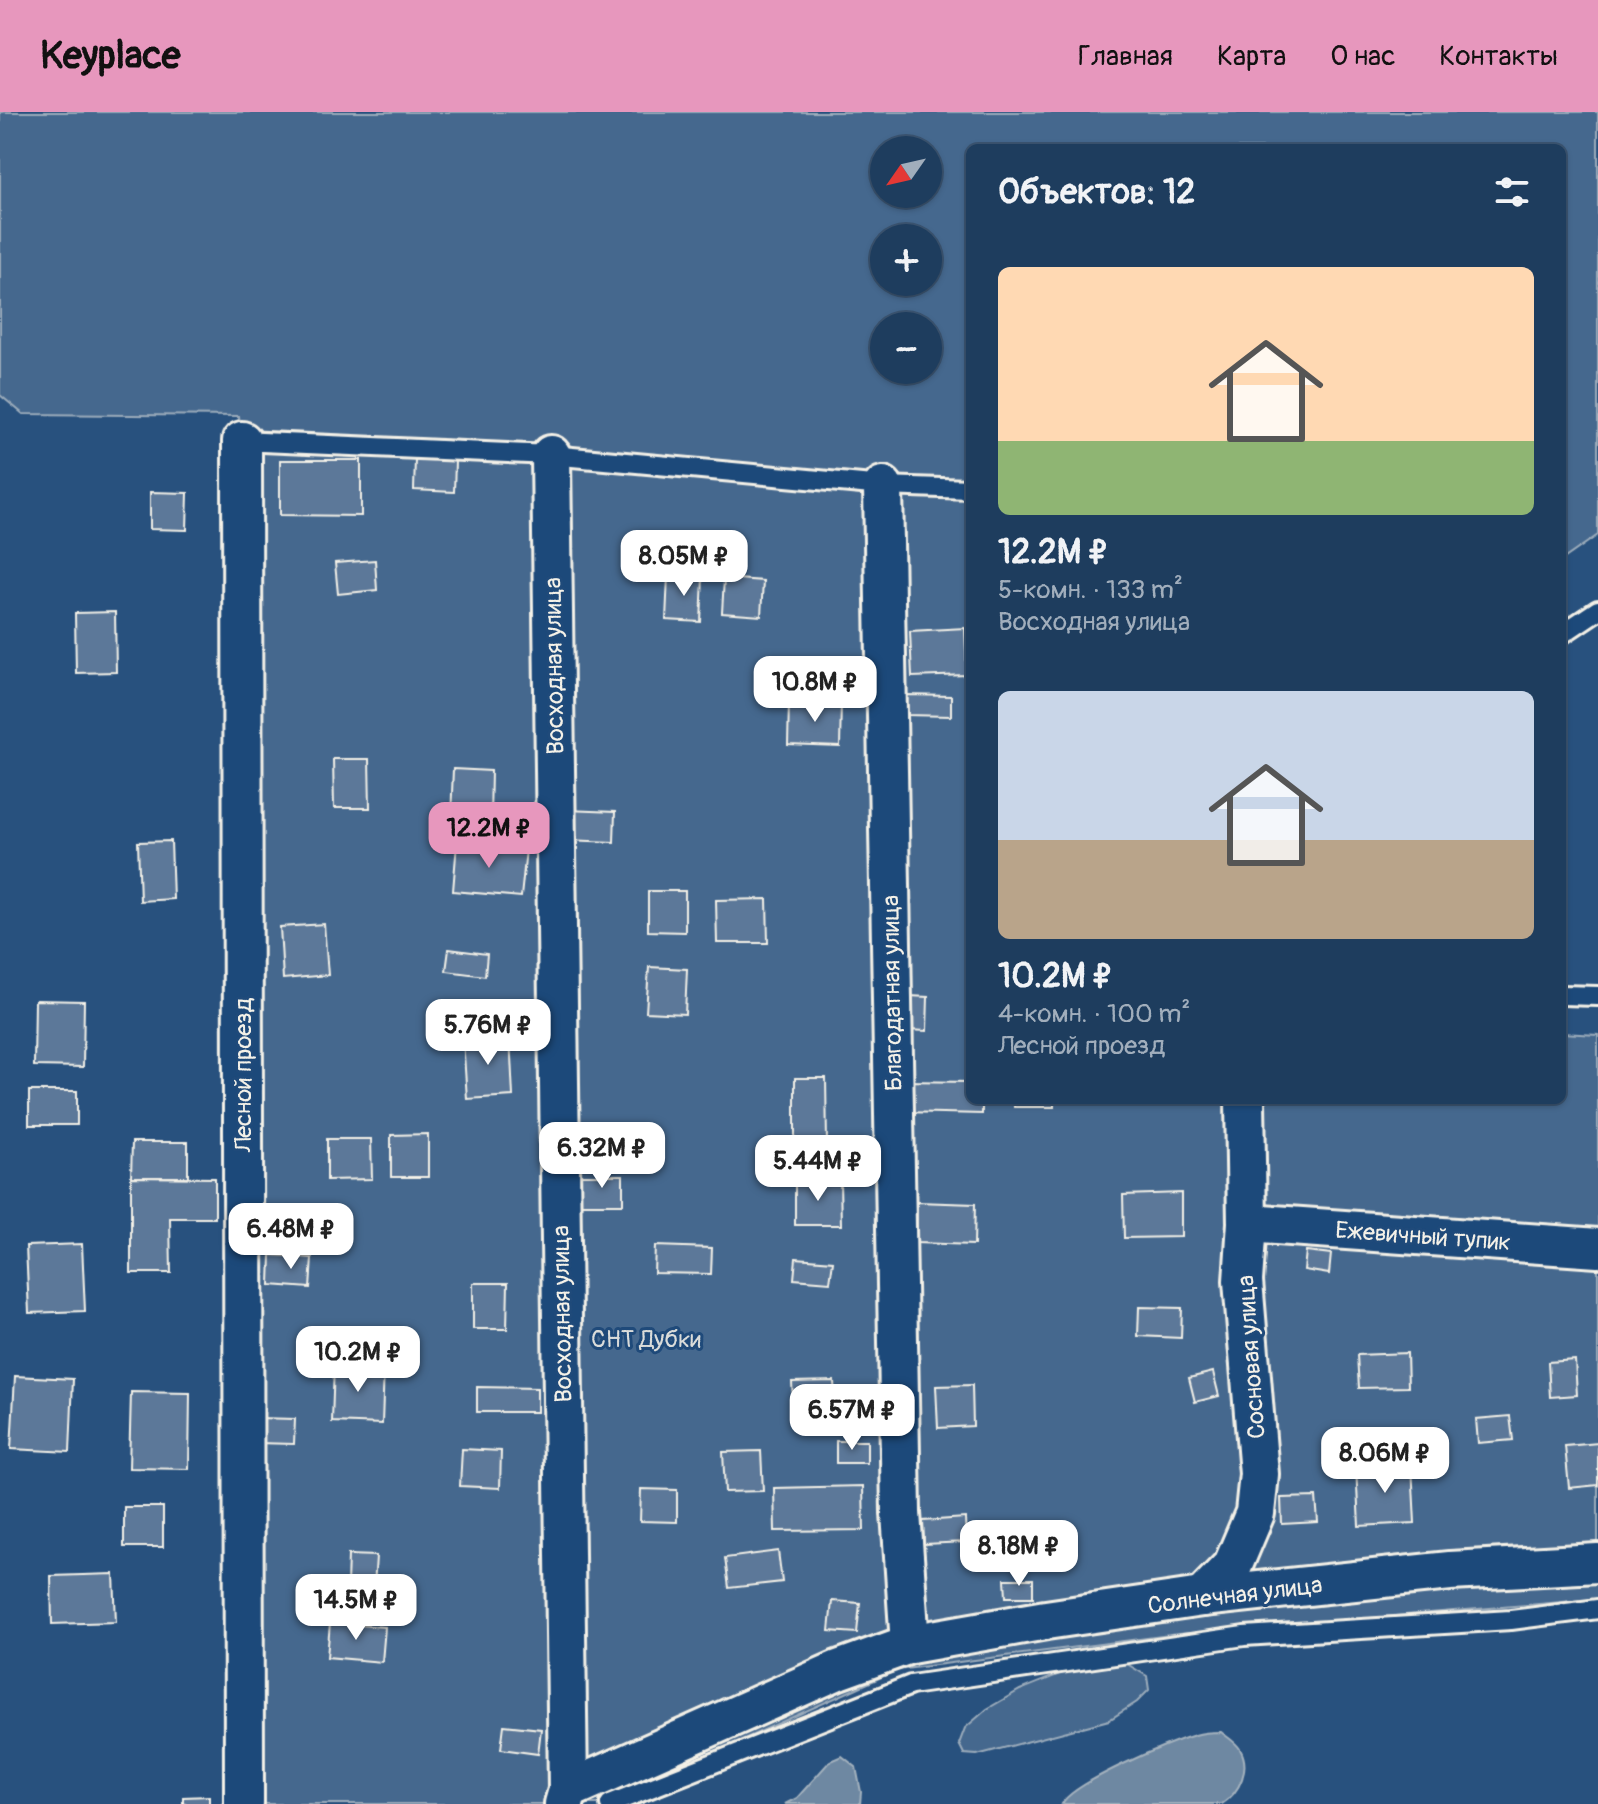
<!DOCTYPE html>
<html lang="ru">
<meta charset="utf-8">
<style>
:root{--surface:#1e3d5e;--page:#2b4867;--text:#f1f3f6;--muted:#a1aebc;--line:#3c5673;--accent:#e797bd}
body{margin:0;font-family:Pangolin,sans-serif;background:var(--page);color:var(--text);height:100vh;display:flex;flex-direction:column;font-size:30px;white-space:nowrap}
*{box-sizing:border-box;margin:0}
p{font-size:26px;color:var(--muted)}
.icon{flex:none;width:44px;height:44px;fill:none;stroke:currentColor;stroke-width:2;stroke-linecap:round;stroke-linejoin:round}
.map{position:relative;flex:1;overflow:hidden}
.side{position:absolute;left:966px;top:32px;width:600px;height:960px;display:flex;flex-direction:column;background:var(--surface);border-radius:12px;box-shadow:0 2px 6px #0004,0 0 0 2px var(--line)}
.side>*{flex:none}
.needle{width:52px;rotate:236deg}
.controls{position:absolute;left:870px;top:24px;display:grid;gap:16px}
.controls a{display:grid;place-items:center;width:72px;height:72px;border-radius:50%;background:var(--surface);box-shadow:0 2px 6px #0004,0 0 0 2px var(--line);font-size:40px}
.price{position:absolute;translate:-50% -68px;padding:0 18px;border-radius:16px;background:#fff;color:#222;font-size:26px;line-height:52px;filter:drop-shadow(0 2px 4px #0008)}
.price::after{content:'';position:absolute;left:50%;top:48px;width:24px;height:18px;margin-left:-12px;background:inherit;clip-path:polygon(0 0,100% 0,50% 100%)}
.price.on{background:var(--accent);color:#111}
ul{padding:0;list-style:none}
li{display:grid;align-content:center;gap:16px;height:424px;padding:0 32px}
li span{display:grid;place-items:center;height:248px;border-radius:12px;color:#555}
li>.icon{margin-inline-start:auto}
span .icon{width:144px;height:144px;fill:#fffc;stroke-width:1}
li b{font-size:34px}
h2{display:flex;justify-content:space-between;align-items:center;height:96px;padding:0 32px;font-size:34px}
header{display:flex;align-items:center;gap:48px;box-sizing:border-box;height:112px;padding:0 40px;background:var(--accent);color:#111}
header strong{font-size:38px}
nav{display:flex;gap:44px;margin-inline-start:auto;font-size:28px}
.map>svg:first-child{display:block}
</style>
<header>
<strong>Keyplace</strong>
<nav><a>Главная</a><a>Карта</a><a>О нас</a><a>Контакты</a></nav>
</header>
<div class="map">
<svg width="1598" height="1692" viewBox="0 0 1598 1692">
<rect width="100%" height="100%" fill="#28517e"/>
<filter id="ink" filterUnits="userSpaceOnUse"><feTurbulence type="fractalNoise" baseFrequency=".0125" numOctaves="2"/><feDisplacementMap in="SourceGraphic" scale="16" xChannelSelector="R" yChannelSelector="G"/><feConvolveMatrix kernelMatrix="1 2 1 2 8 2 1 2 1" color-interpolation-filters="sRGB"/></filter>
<g filter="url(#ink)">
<g fill="#45688e" stroke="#9cacbb" stroke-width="2" fill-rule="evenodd">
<path d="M0,0H1598V423L1562,448V36H970V988H1562V921L1598,923V1487L1178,1522L897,1558L600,1692H244L242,329L239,304L23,302L0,283ZM884,38H928V82H884ZM884,126H928V170H884ZM884,214H928V258H884Z"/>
<path d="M1122,1549L1147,1564L1149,1578L1137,1590L1109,1608L977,1643L964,1642L959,1632L965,1616L987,1597L1020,1578L1072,1557Z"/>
</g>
<g fill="#6e88a2" stroke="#a4b2be" stroke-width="2">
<path d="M1221,1620C1227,1625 1236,1630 1240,1637C1251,1656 1240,1680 1222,1692H1062C1072,1671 1170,1630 1195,1623C1204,1620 1212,1620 1221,1620Z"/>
<path d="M842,1644L856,1655L861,1680L860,1692H785L797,1686L830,1649Z"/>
</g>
<g fill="#5b7899" stroke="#f4f1e8" stroke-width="2">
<path d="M415,347L455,349L454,380L414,378Z"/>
<path d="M280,348H361V404L280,403Z"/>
<path d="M150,380L188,381L187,418L150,417Z"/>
<path d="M375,448L377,478L338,482L335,451Z"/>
<path d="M668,463L703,465L701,510L666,508Z"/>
<path d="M724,466L763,469L761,504L722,501Z"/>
<path d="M115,500L116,560L76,561L75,501Z"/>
<path d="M965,516L967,563L912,565L910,519Z"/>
<path d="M906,583L951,584V604L906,603Z"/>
<path d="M789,589L841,590L840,635L788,633Z"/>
<path d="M333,647H369L370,696H334Z"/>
<path d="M453,657L491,659L490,708L451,706Z"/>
<path d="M567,698L615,700L614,730L566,728Z"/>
<path d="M171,729L173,787L140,789L138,730Z"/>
<path d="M457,731L526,737L521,785L453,779Z"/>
<path d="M648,779H685V820L648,819Z"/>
<path d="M767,787L768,831H717L716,788Z"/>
<path d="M324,812L328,863L283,867L280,815Z"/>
<path d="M449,837L487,842L485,864L446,859Z"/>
<path d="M649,855L687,857L685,902L646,900Z"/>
<path d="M909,884L928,885L927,919L907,918Z"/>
<path d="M35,888L84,889L83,955L34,954Z"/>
<path d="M510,924L513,984L467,987L463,927Z"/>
<path d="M795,966H826L827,1032H795Z"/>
<path d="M903,969L970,970V988H982V1002L903,1000Z"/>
<rect x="29" y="979" width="48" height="34"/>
<rect x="1014" y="988" width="40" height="7"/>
<path d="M428,1022V1065H391V1023Z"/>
<path d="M327,1027H371L372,1067L327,1068Z"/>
<path d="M132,1030H188V1065H131Z"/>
<rect x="581" y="1063" width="42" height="29"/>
<path d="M131,1065L215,1066V1106H170L171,1161H131Z"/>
<path d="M840,1069L841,1113H795V1070Z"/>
<path d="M1181,1081V1125L1124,1126L1123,1083Z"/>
<path d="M917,1090L975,1092L974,1133L916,1131Z"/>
<path d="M82,1132L85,1199L29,1201L26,1134Z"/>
<path d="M655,1134L712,1136L711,1162L654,1161Z"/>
<path d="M1306,1139L1331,1142L1329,1162L1304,1158Z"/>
<path d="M271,1143L312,1146L310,1176L270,1173Z"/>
<path d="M796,1146L833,1149L830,1170L794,1167Z"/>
<path d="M473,1171H508L507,1217H473Z"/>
<path d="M1139,1195L1182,1196L1181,1226L1138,1224Z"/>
<path d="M1407,1241L1408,1275L1359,1276L1357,1243Z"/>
<path d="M1575,1248L1577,1283L1550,1285L1548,1250Z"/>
<path d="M334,1252L384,1254L382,1312L332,1310Z"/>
<path d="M1213,1260L1219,1284L1195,1290L1189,1266Z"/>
<path d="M15,1264L73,1267L70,1340L11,1337Z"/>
<path d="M834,1269L836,1306L794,1307L792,1270Z"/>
<path d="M972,1273L973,1314L938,1316L936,1274Z"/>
<path d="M477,1275L537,1276V1300H477Z"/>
<path d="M131,1280L190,1281L189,1357L129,1356Z"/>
<path d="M1510,1304L1513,1328L1478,1331L1476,1307Z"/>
<path d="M257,1306L295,1307L294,1332L257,1331Z"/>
<rect x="836" y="1329" width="31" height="22"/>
<path d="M1598,1331V1373L1569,1376L1565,1334Z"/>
<path d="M462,1337L501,1339L500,1376L460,1374Z"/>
<path d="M761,1339L763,1379L725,1380L723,1340Z"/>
<path d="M1412,1353L1415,1411L1359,1414L1356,1355Z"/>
<path d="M863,1374L864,1418L775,1419L774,1376Z"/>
<path d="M641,1377L677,1378V1410L640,1409Z"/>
<path d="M1316,1385L1318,1410L1282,1412L1281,1386Z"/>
<rect x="124" y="1395" width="39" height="40"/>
<path d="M965,1406L966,1430L924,1432L923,1409Z"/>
<path d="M778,1439L782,1470L729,1476L725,1446Z"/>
<path d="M348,1443L376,1444L374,1475L347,1473Z"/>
<path d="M114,1462L116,1510L52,1512L51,1464Z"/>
<path d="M1005,1467H1033V1485H1006Z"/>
<path d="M832,1489L860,1491L857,1521L829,1519Z"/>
<path d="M330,1511L385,1515L382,1550L327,1545Z"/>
<path d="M504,1613L541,1617L538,1642L501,1637Z"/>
<path d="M209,1684V1692H183V1685Z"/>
</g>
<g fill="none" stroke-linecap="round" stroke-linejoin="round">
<g stroke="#f4f1e8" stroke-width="24">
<g id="lane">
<path d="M242,329L551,343L883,374L970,377"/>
<path d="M1562,522L1598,498"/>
<path d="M1562,883L1598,884"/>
<path d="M610,1692L911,1573L1244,1524L1511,1508L1598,1497"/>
</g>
</g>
<g stroke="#f4f1e8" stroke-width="44">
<g id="street">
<path d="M242,329L244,1692"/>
<path d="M551,343L568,1678L564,1692"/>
<path d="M883,374L901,1401L910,1532"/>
<path d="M1247,1111L1598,1136"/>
<path d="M1202,1485L1233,1453L1255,1401L1259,1362L1243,1169L1247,1111L1245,988"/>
<path d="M568,1678L838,1558L910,1532L1046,1508L1202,1485L1450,1459L1598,1451"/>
</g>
</g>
<use href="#lane" stroke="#1f4a7a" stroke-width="18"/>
<use href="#street" stroke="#1f4a7a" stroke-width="38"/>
</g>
</g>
<g text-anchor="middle" stroke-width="6" stroke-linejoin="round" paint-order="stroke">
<g font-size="24" fill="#f4f1e8" stroke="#1f4a7a">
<text transform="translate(554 554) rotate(-91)" y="8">Восходная улица</text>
<text transform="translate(892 881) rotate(-91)" y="8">Благодатная улица</text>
<text transform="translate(243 963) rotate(-90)" y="8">Лесной проезд</text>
<text transform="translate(1423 1124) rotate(4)" y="8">Ежевичный тупик</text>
<text transform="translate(562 1202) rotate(-91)" y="8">Восходная улица</text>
<text transform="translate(1251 1245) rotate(-94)" y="8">Сосновая улица</text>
<text transform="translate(1235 1483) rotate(-7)" y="8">Солнечная улица</text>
</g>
<g font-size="24" fill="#dadcda" stroke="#1f4a7a">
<text x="646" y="1235">СНТ Дубки</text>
</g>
</g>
</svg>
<div class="controls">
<a><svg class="needle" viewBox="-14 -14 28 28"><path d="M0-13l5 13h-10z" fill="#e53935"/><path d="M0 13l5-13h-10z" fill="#a1aebc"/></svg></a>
<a>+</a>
<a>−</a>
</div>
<b class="price" style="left:684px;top:486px">8.05M ₽</b>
<b class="price" style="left:815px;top:612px">10.8M ₽</b>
<b class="price on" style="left:489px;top:758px">12.2M ₽</b>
<b class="price" style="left:488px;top:955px">5.76M ₽</b>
<b class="price" style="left:602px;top:1078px">6.32M ₽</b>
<b class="price" style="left:818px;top:1091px">5.44M ₽</b>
<b class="price" style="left:291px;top:1159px">6.48M ₽</b>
<b class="price" style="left:358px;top:1282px">10.2M ₽</b>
<b class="price" style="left:852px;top:1340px">6.57M ₽</b>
<b class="price" style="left:1385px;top:1383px">8.06M ₽</b>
<b class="price" style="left:1019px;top:1476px">8.18M ₽</b>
<b class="price" style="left:356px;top:1530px">14.5M ₽</b>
<section class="side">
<h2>Объектов: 12<svg class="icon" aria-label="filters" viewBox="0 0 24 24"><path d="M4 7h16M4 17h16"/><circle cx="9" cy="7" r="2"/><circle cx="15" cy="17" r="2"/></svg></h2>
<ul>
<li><span style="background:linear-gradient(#ffd9b3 70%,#8fb573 0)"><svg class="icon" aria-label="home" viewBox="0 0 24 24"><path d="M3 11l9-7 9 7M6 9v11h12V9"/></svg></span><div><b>12.2M ₽</b><p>5-комн. · 133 m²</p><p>Восходная улица</p></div></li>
<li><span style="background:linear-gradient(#c9d6e8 60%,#b9a48a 0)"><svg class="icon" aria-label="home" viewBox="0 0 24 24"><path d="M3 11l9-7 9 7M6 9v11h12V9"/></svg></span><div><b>10.2M ₽</b><p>4-комн. · 100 m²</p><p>Лесной проезд</p></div></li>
</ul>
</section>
</div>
